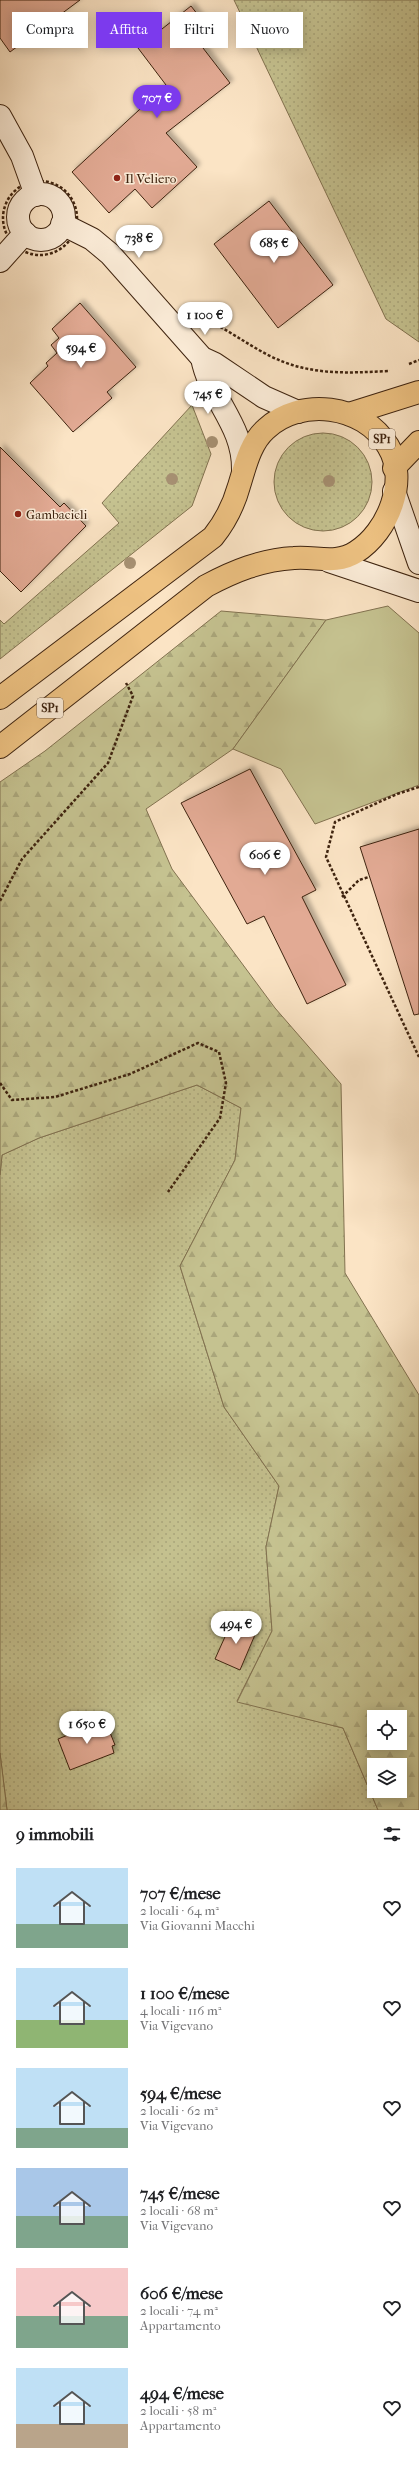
<!DOCTYPE html>
<html lang="it">
<meta charset="utf-8">
<style>
:root{--surface:#fff;--page:#f6f6f6;--text:#202124;--muted:#757577;--accent:#7c3aed}
body{margin:0;font-family:"IM FELL French Canon",serif;background:var(--page);color:var(--text);height:100vh;display:flex;flex-direction:column;font-size:15px;white-space:nowrap}
*{box-sizing:border-box;margin:0}
p{font-size:13px;color:var(--muted)}
.icon{flex:none;width:22px;height:22px;fill:none;stroke:currentColor;stroke-width:2;stroke-linecap:round;stroke-linejoin:round}
.map{position:relative;height:1810px;overflow:hidden}
.details{display:flex;flex-direction:column;background:var(--surface);flex:1}
.details>*{flex:none}
.guide{position:absolute;left:12px;top:12px;width:395px;height:36px;display:flex;gap:8px}
.controls{position:absolute;left:367px;top:1710px;display:grid;gap:8px}
.controls a{display:grid;place-items:center;width:40px;height:40px;border-radius:0px;background:var(--surface);box-shadow:0 2px 10px #0003;font-size:20px}
.price{position:absolute;translate:-50% -34px;padding:0 9px;border-radius:14px;background:#fff;color:#222;font-size:13px;line-height:26px;filter:drop-shadow(0 1px 2px #0008)}
.price::after{content:'';position:absolute;left:50%;top:24px;width:12px;height:9px;margin-left:-6px;background:inherit;clip-path:polygon(0 0,100% 0,50% 100%)}
.price.active{background:var(--accent);color:#fff}
ul{padding:0;list-style:none}
li{display:flex;align-items:center;gap:12px;height:100px;padding:0 16px}
li span{display:grid;place-items:center;flex:none;width:112px;height:80px;border-radius:0px;color:#555}
li>.icon{margin-inline-start:auto}
span .icon{width:48px;height:48px;fill:#fffc;stroke-width:1}
li b{font-size:17px}
h2{display:flex;justify-content:space-between;align-items:center;height:48px;padding:0 16px;font-size:17px}
.tag{padding:0 14px;border-radius:0px;background:var(--surface);box-shadow:0 2px 10px #0003;font-size:14px;line-height:36px}
.tag.active{background:var(--accent);color:#fff}
.map>svg:first-child{display:block}
</style>
<div class="map">
<svg width="419" height="1810" viewBox="0 0 419 1810">
<defs>
<pattern id="grass-dots" width="8" height="8" patternUnits="userSpaceOnUse"><rect width="8" height="8" fill="#c5c290"/><path d="M2 2h.1M6 6h.1" fill="none" stroke="#aaa67b" stroke-width="1.8" stroke-linecap="round"/></pattern>
<pattern id="forest-firs" width="22" height="20" patternUnits="userSpaceOnUse"><rect width="22" height="20" fill="#c5c290"/><path d="M5 1l3.5 6h-7zM16 11l3.5 6h-7z" fill="#aaa67b"/></pattern>
<filter id="shadow"><feDropShadow dx="3.5" dy="-3.5" stdDeviation="2" flood-color="#0004"/></filter>
</defs>
<rect width="100%" height="100%" fill="#fbe4c5"/>
<filter id="stains"><feTurbulence type="fractalNoise" baseFrequency=".005" numOctaves="4"/><feColorMatrix values="0 0 0 0 .2 0 0 0 0 .09 0 0 0 0 .02 0 0 0 .5 -.17"/></filter>
<radialGradient id="worn" r=".72"><stop offset=".6" stop-color="#630" stop-opacity="0"/><stop offset="1" stop-color="#630" stop-opacity=".3"/></radialGradient>
<g fill="url(#grass-dots)" stroke="#827250">
<path d="M234,0H419V342L386,319Z"/>
<path d="M192,405L211,454L192,506L0,659V620L4,624L119,523L102,503Z"/>
<circle cx="323" cy="482" r="49"/>
<path d="M197,1085L241,1108L235,1160L180,1266L224,1407L279,1486L266,1547L272,1631L237,1701L343,1728L378,1810H7L0,1753V1175L2,1155L39,1138Z"/>
</g>
<g fill="url(#forest-firs)" stroke="#827250" fill-rule="evenodd">
<path d="M221,611L326,620L233,749L146,809L172,869L275,1008L341,1084L345,1273L419,1395V1810H378L343,1728L237,1702L272,1631L266,1547L279,1486L224,1407L180,1266L235,1160L241,1108L197,1085L39,1138L2,1155L0,1175V782L45,751ZM374,1717H400V1743H374ZM374,1765H400V1791H374Z"/>
<path d="M0,1753L7,1810H0Z"/>
</g>
<path fill="#c5c290" stroke="#827250" d="M388,606L419,633V785L315,824L281,769L233,749L326,620Z"/>
<g fill="#e2aa94" stroke="#3e230f" filter="url(#shadow)">
<path d="M0,0H80L10,52L0,38Z"/>
<path d="M191,6L216,38L203,48L230,83L166,133L197,167L152,208L135,189L109,213L72,172L166,85L138,48Z"/>
<path d="M269,201L333,285L278,328L214,244Z"/>
<path d="M80,303L136,367L107,392L112,398L73,432L30,383L48,366L46,363L57,353L51,345L59,338L52,329Z"/>
<path d="M0,447L60,507L64,503L86,526L21,592L0,571Z"/>
<path d="M250,769L316,890L302,897L346,985L307,1004L264,916L247,924L181,803Z"/>
<path d="M419,829V1014L414,1015L360,847Z"/>
<path d="M233,1619L257,1630L240,1670L215,1659Z"/>
<path d="M105,1720L115,1745L112,1746L114,1753L70,1770L58,1739Z"/>
</g>
<g fill="none" stroke-linecap="round" stroke-linejoin="round">
<g stroke="#3e230f" stroke-width="24">
<g id="secondary">
<path d="M0,116L22,156L36,195"/>
<circle cx="41" cy="217" r="23"/>
<path d="M62,224L92,239L110,254L202,358L215,364L264,397L298,412"/>
<path d="M0,261L25,233"/>
<path d="M202,358C210,400 244,425 243,470"/>
<path d="M394,491L419,563"/>
<path d="M329,561L419,591"/>
</g>
</g>
<g stroke="#3e230f" stroke-width="24">
<g id="primary">
<path d="M349,414L419,392"/>
<path d="M394,468L419,442"/>
<path d="M0,698L213,537C225,522 234,504 239,486C245,467 250,443 266,429C300,397 363,404 388,446C409,480 388,532 356,552C336,565 316,556 294,558C261,560 234,571 206,586L0,747"/>
</g>
</g>
<g stroke="#3e230f" stroke-width="2.5" stroke-dasharray="3 2" stroke-linecap="butt">
<circle cx="40" cy="218" r="37"/>
<path d="M207,320C228,330 247,344 268,355C309,376 346,373 390,371"/>
<path d="M409,364L419,360"/>
<path d="M419,787L397,794L335,822L326,857L419,1057"/>
<path d="M342,897L359,880L369,877"/>
<path d="M0,901L22,859L108,763L133,696L126,683"/>
<path d="M0,1083L12,1100L55,1097L130,1074L198,1043L219,1052L226,1083L220,1118L168,1192"/>
</g>
<use href="#secondary" stroke="#fcedd9" stroke-width="22"/>
<use href="#primary" stroke="#eec282" stroke-width="22"/>
</g>
<g fill="#a69072">
<circle cx="212" cy="442" r="6"/>
<circle cx="172" cy="479" r="6"/>
<circle cx="329" cy="481" r="6"/>
<circle cx="130" cy="563" r="6"/>
</g>
<g fill="#8f2418" stroke="#fcedd9" stroke-width="1.5">
<circle cx="117" cy="178" r="4"/>
<circle cx="18" cy="514" r="4"/>
</g>
<g text-anchor="middle" stroke-width="3" stroke-linejoin="round" paint-order="stroke">
<g fill="#fcedd9" stroke="#77604c" stroke-width="1">
<rect x="369" y="429" width="26" height="20" rx="3"/>
<rect x="37" y="698" width="26" height="20" rx="3"/>
</g>
<g font-size="12" font-weight="bold" fill="#3e230f">
<text x="382" y="443">SP1</text>
<text x="50" y="712">SP1</text>
</g>
<g font-size="13" fill="#3e230f" stroke="#fcedd9" text-anchor="start">
<text x="125" y="183">Il Veliero</text>
<text x="26" y="519">Gambacicli</text>
</g>
</g>
<rect width="100%" height="100%" filter="url(#stains)"/>
<rect width="100%" height="100%" fill="url(#worn)"/>
</svg>
<div class="controls">
<a><svg class="icon" aria-label="locate" viewBox="0 0 24 24"><circle cx="12" cy="12" r="6"/><path d="M12 2v4M12 18v4M2 12h4M18 12h4"/></svg></a>
<a><svg class="icon" aria-label="layers" viewBox="0 0 24 24"><path d="M12 4l9 5-9 5-9-5zM3 14l9 5 9-5"/></svg></a>
</div>
<b class="price active" style="left:157px;top:119px">707 €</b>
<b class="price" style="left:139px;top:259px">738 €</b>
<b class="price" style="left:274px;top:264px">685 €</b>
<b class="price" style="left:205px;top:336px">1 100 €</b>
<b class="price" style="left:81px;top:369px">594 €</b>
<b class="price" style="left:208px;top:415px">745 €</b>
<b class="price" style="left:265px;top:876px">606 €</b>
<b class="price" style="left:236px;top:1645px">494 €</b>
<b class="price" style="left:87px;top:1745px">1 650 €</b>
<div class="guide">
<a class="tag">Compra</a>
<a class="tag active">Affitta</a>
<a class="tag">Filtri</a>
<a class="tag">Nuovo</a>
</div>
</div>
<section class="details">
<h2>9 immobili<svg class="icon" aria-label="filters" viewBox="0 0 24 24"><path d="M4 7h16M4 17h16"/><circle cx="9" cy="7" r="2"/><circle cx="15" cy="17" r="2"/></svg></h2>
<ul>
<li><span style="background:linear-gradient(#bfe0f5 70%,#7fa58c 0)"><svg class="icon" aria-label="home" viewBox="0 0 24 24"><path d="M3 11l9-7 9 7M6 9v11h12V9"/></svg></span><div><b>707 €/mese</b><p>2 locali · 64 m²</p><p>Via Giovanni Macchi</p></div><svg class="icon" aria-label="heart" viewBox="0 0 24 24"><path d="M12 20l-8-8c-3-5 5-10 8-4 3-6 11-1 8 4z"/></svg></li>
<li><span style="background:linear-gradient(#bfe0f5 65%,#8fb573 0)"><svg class="icon" aria-label="home" viewBox="0 0 24 24"><path d="M3 11l9-7 9 7M6 9v11h12V9"/></svg></span><div><b>1 100 €/mese</b><p>4 locali · 116 m²</p><p>Via Vigevano</p></div><svg class="icon" aria-label="heart" viewBox="0 0 24 24"><path d="M12 20l-8-8c-3-5 5-10 8-4 3-6 11-1 8 4z"/></svg></li>
<li><span style="background:linear-gradient(#bfe0f5 75%,#7fa58c 0)"><svg class="icon" aria-label="home" viewBox="0 0 24 24"><path d="M3 11l9-7 9 7M6 9v11h12V9"/></svg></span><div><b>594 €/mese</b><p>2 locali · 62 m²</p><p>Via Vigevano</p></div><svg class="icon" aria-label="heart" viewBox="0 0 24 24"><path d="M12 20l-8-8c-3-5 5-10 8-4 3-6 11-1 8 4z"/></svg></li>
<li><span style="background:linear-gradient(#a9c7e8 60%,#7fa58c 0)"><svg class="icon" aria-label="home" viewBox="0 0 24 24"><path d="M3 11l9-7 9 7M6 9v11h12V9"/></svg></span><div><b>745 €/mese</b><p>2 locali · 68 m²</p><p>Via Vigevano</p></div><svg class="icon" aria-label="heart" viewBox="0 0 24 24"><path d="M12 20l-8-8c-3-5 5-10 8-4 3-6 11-1 8 4z"/></svg></li>
<li><span style="background:linear-gradient(#f6c9c9 60%,#7fa58c 0)"><svg class="icon" aria-label="home" viewBox="0 0 24 24"><path d="M3 11l9-7 9 7M6 9v11h12V9"/></svg></span><div><b>606 €/mese</b><p>2 locali · 74 m²</p><p>Appartamento</p></div><svg class="icon" aria-label="heart" viewBox="0 0 24 24"><path d="M12 20l-8-8c-3-5 5-10 8-4 3-6 11-1 8 4z"/></svg></li>
<li><span style="background:linear-gradient(#bfe0f5 70%,#b9a48a 0)"><svg class="icon" aria-label="home" viewBox="0 0 24 24"><path d="M3 11l9-7 9 7M6 9v11h12V9"/></svg></span><div><b>494 €/mese</b><p>2 locali · 58 m²</p><p>Appartamento</p></div><svg class="icon" aria-label="heart" viewBox="0 0 24 24"><path d="M12 20l-8-8c-3-5 5-10 8-4 3-6 11-1 8 4z"/></svg></li>
</ul>
</section>
